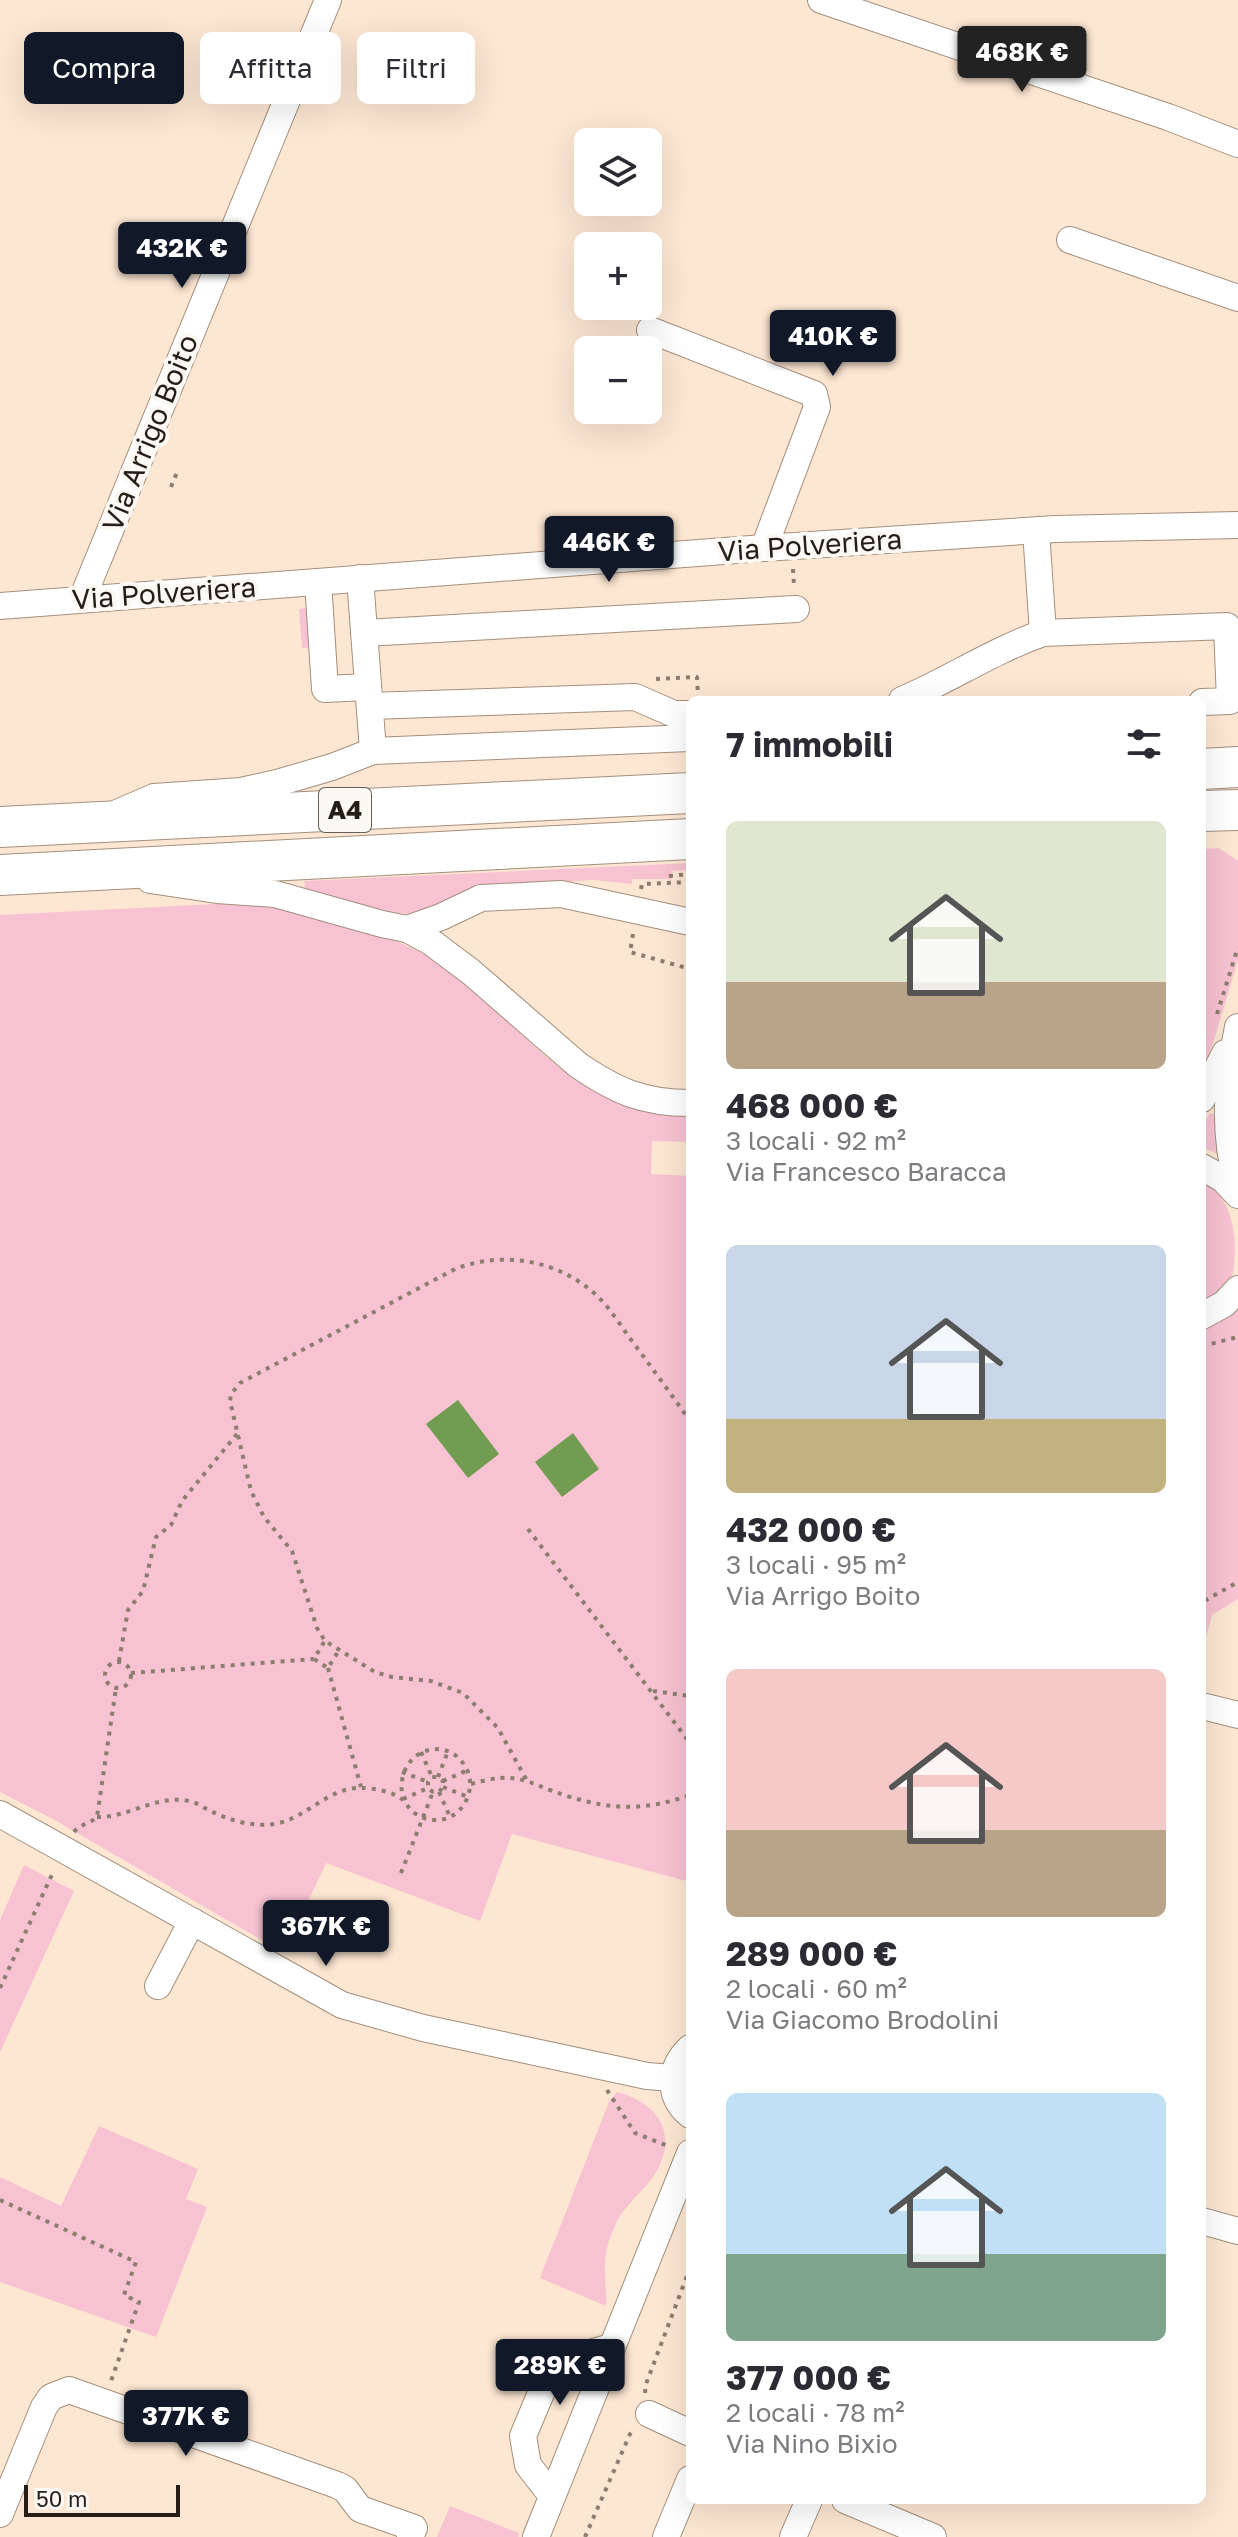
<!DOCTYPE html>
<html lang="it">
<meta charset="utf-8">
<style>
:root{--surface:#fff;--page:#f7f7f7;--text:#2b2b33;--muted:#7c7c81;--accent:#111827}
body{margin:0;font-family:"Golos Text",sans-serif;background:var(--page);color:var(--text);height:100vh;display:flex;flex-direction:column;font-size:30px;white-space:nowrap}
*{box-sizing:border-box;margin:0}
p{font-size:26px;color:var(--muted)}
.icon{flex:none;width:44px;height:44px;fill:none;stroke:currentColor;stroke-width:2;stroke-linecap:round;stroke-linejoin:round}
.map{position:relative;flex:1;overflow:hidden}
.side{position:absolute;left:686px;top:696px;width:520px;height:1808px;display:flex;flex-direction:column;background:var(--surface);border-radius:12px;box-shadow:0 8px 32px #0002}
.side>*{flex:none}
.guide{position:absolute;left:24px;top:32px;width:542px;height:72px;display:flex;gap:16px}
.buttons{position:absolute;left:574px;top:128px;display:grid;gap:16px}
.buttons a{display:grid;place-items:center;width:88px;height:88px;border-radius:12px;background:var(--surface);box-shadow:0 8px 32px #0002;font-size:40px}
.scale{position:absolute;left:24px;bottom:20px;width:156px;box-sizing:border-box;padding-left:8px;border:4px solid #251e16;border-top:0;font-size:22px;line-height:28px;white-space:nowrap;color:#251e16;-webkit-text-stroke:6px #fcf8f4;paint-order:stroke}
.price{position:absolute;translate:-50% -68px;padding:0 18px;border-radius:8px;background:var(--accent);color:#fff;font-size:26px;line-height:52px;filter:drop-shadow(0 2px 4px #0008)}
.price::after{content:'';position:absolute;left:50%;top:48px;width:24px;height:18px;margin-left:-12px;background:inherit;clip-path:polygon(0 0,100% 0,50% 100%)}
.price.selected{background:#222;color:#fff}
ul{padding:0;list-style:none}
li{display:grid;align-content:center;gap:16px;height:424px;padding:0 40px}
li span{display:grid;place-items:center;height:248px;border-radius:12px;color:#555}
li>.icon{margin-inline-start:auto}
span .icon{width:144px;height:144px;fill:#fffc;stroke-width:1}
li b{font-size:34px}
h2{display:flex;justify-content:space-between;align-items:center;height:96px;padding:0 40px;font-size:34px}
.tag{padding:0 28px;border-radius:12px;background:var(--surface);box-shadow:0 8px 32px #0002;font-size:28px;line-height:72px}
.tag.selected{background:var(--accent);color:#fff}
.map>svg:first-child{display:block}
</style>
<div class="map">
<svg width="1238" height="2537" viewBox="0 0 1238 2537">
<rect width="100%" height="100%" fill="#fde7d3"/>
<g fill="#f7c2d1">
<path d="M315,607L318,647L302,648L299,609Z"/>
<path d="M1219,848L1238,861V960L1214,1040L1202,1070V849Z"/>
<path d="M690,863V870L671,871L672,879H632V884L593,880L500,885L412,914L372,911L305,888L304,881Z"/>
<path d="M234,903C296,909 384,928 437,962C504,1006 561,1092 642,1111C657,1115 674,1115 690,1115V1142L652,1141L651,1174L690,1176V1882L512,1834L480,1921L326,1863L284,1953L53,1819L0,1792V915Z"/>
<path d="M1210,1113L1222,1117L1224,1157L1202,1147V1127Z"/>
<path d="M1202,1181C1234,1197 1238,1240 1233,1273C1226,1287 1215,1295 1202,1303Z"/>
<path d="M1238,1310V1599L1212,1615L1202,1652V1328C1216,1325 1224,1314 1238,1310Z"/>
<path d="M24,1865L74,1891L0,2052V1920Z"/>
<path d="M617,2092C655,2102 678,2130 658,2169C646,2191 624,2203 614,2228C599,2262 607,2272 606,2306L540,2278L609,2102Z"/>
<path d="M99,2126L198,2169L186,2199L207,2207L156,2337L0,2282V2177L61,2206Z"/>
<path d="M450,2506L519,2533L518,2537H437Z"/>
</g>
<g fill="#739c53">
<path d="M458,1400L499,1454L468,1478L426,1424Z"/>
<path d="M573,1433L599,1469L562,1497L535,1462Z"/>
</g>
<g fill="none" stroke-linecap="round" stroke-linejoin="round">
<g stroke="#a38f7c" stroke-width="28">
<g id="minor">
<path d="M821,0L1168,117L1238,144"/>
<path d="M1070,240L1238,298"/>
<path d="M650,330L814,394L817,407L764,548"/>
<path d="M1036,531L1043,633L1227,626L1230,701L1202,702"/>
<path d="M360,578L373,751"/>
<path d="M318,582L325,689L368,687"/>
<path d="M82,599L328,0"/>
<path d="M0,606L764,548L1055,529L1238,525"/>
<path d="M364,633L796,609"/>
<path d="M902,700C951,679 992,651 1043,633"/>
<path d="M370,706L635,697L674,714H690"/>
<path d="M117,813L154,797L241,791L277,783L332,767L373,751L690,738"/>
<path d="M150,880L217,890L275,894L382,924L407,929L441,917L481,898L561,894L690,922"/>
<path d="M407,929L431,942L471,972L578,1065C616,1091 643,1103 690,1103"/>
<path d="M1238,1027C1226,1083 1223,1133 1238,1188"/>
<path d="M1202,1099L1225,1053"/>
<path d="M1202,1167L1223,1179L1238,1195"/>
<path d="M1202,1316L1224,1304L1238,1289"/>
<path d="M1202,1706L1238,1715"/>
<path d="M0,1814L342,2005L423,2028L647,2076L673,2078"/>
<path d="M158,1986L192,1921"/>
<path d="M690,2048C669,2068 667,2096 690,2115"/>
<path d="M1202,2221L1238,2231"/>
<path d="M649,2414L690,2433"/>
<path d="M552,2496L528,2465L523,2436L549,2374L566,2360L611,2347"/>
<path d="M845,2500L933,2537"/>
<path d="M0,2514L44,2407L51,2397L69,2390L337,2485L345,2489L360,2509L414,2528L410,2537"/>
<path d="M536,2537L690,2153"/>
<path d="M666,2537L690,2479"/>
<path d="M793,2537L809,2500"/>
</g>
</g>
<g stroke="#a38f7c" stroke-width="42">
<g id="highway">
<path d="M1202,769L1238,767"/>
<path d="M1202,811L1238,810"/>
<path d="M0,827L690,793"/>
<path d="M0,875L690,839"/>
</g>
</g>
<g stroke="#8c7d70" stroke-width="4" stroke-dasharray="4 6" stroke-linecap="butt">
<path d="M171,487L178,470"/>
<path d="M793,569L794,586"/>
<path d="M656,679L697,677L698,695"/>
<path d="M669,876L690,874"/>
<path d="M641,889L642,884L690,882"/>
<path d="M633,934L630,952L690,969"/>
<path d="M1217,1014L1238,947"/>
<path d="M1202,1346L1238,1337"/>
<path d="M528,1529L690,1743"/>
<path d="M1202,1610L1204,1601L1238,1582"/>
<path d="M324,1642L314,1659L328,1668L339,1650"/>
<path d="M119,1661L128,1610L143,1591L156,1537L171,1525L182,1501L237,1434"/>
<circle cx="118" cy="1675" r="13"/>
<path d="M328,1668L361,1787"/>
<path d="M131,1673L314,1659"/>
<path d="M653,1691L690,1696"/>
<path d="M421,1752L432,1777"/>
<path d="M402,1772L428,1782"/>
<path d="M438,1777L448,1751"/>
<path d="M526,1779L498,1728L463,1693L431,1681L392,1677L375,1672L325,1641L317,1628L292,1551L264,1517L251,1491L230,1401L231,1394L240,1383L455,1269C502,1251 555,1259 594,1293C609,1306 620,1325 632,1341C652,1368 671,1394 690,1421"/>
<path d="M443,1781L468,1770"/>
<path d="M471,1784C520,1770 523,1782 567,1796C611,1810 646,1811 690,1795"/>
<path d="M443,1787L468,1797"/>
<path d="M439,1792L450,1817"/>
<path d="M403,1799L428,1788V1782L432,1777H438L443,1781V1787L439,1792H433L428,1788"/>
<path d="M97,1817C129,1818 160,1792 192,1802C198,1803 203,1808 209,1810C228,1820 251,1827 274,1824C307,1819 328,1786 363,1788C374,1788 394,1792 403,1800C406,1803 408,1807 411,1810C421,1820 438,1823 450,1817C467,1809 475,1786 467,1770C449,1731 392,1750 403,1799"/>
<path d="M74,1832C80,1824 90,1824 97,1817L116,1688"/>
<path d="M401,1873L433,1792"/>
<path d="M0,1988L54,1870"/>
<path d="M607,2090L635,2133L668,2146"/>
<path d="M0,2200L136,2262L124,2295L139,2302L111,2381"/>
<path d="M645,2393L646,2384L690,2268"/>
<path d="M585,2537L630,2434L634,2429"/>
</g>
<use href="#minor" stroke="#fff" stroke-width="26"/>
<use href="#highway" stroke="#fff" stroke-width="40"/>
</g>
<g text-anchor="middle" stroke-width="8" stroke-linejoin="round" paint-order="stroke">
<rect fill="#fcf8f4" stroke="#665f59" stroke-width="2" x="319" y="788" width="52" height="44" rx="6"/>
<g font-size="26" font-weight="bold" fill="#251e16">
<text x="345" y="819">A4</text>
</g>
<g font-size="28" fill="#251e16" stroke="#fcf8f4">
<text transform="translate(150 433) rotate(-68)" y="10">Via Arrigo Boito</text>
<text transform="translate(810 545) rotate(-4)" y="10">Via Polveriera</text>
<text transform="translate(164 593) rotate(-4)" y="10">Via Polveriera</text>
</g>
</g>
</svg>
<div class="buttons">
<a><svg class="icon" aria-label="layers" viewBox="0 0 24 24"><path d="M12 4l9 5-9 5-9-5zM3 14l9 5 9-5"/></svg></a>
<a>+</a>
<a>−</a>
</div>
<div class="scale">50 m</div>
<b class="price selected" style="left:1022px;top:94px">468K €</b>
<b class="price" style="left:182px;top:290px">432K €</b>
<b class="price" style="left:833px;top:378px">410K €</b>
<b class="price" style="left:609px;top:584px">446K €</b>
<b class="price" style="left:326px;top:1968px">367K €</b>
<b class="price" style="left:560px;top:2407px">289K €</b>
<b class="price" style="left:186px;top:2458px">377K €</b>
<div class="guide">
<a class="tag selected">Compra</a>
<a class="tag">Affitta</a>
<a class="tag">Filtri</a>
</div>
<section class="side">
<h2>7 immobili<svg class="icon" aria-label="filters" viewBox="0 0 24 24"><path d="M4 7h16M4 17h16"/><circle cx="9" cy="7" r="2"/><circle cx="15" cy="17" r="2"/></svg></h2>
<ul>
<li><span style="background:linear-gradient(#dfe7d0 65%,#b9a48a 0)"><svg class="icon" aria-label="home" viewBox="0 0 24 24"><path d="M3 11l9-7 9 7M6 9v11h12V9"/></svg></span><div><b>468 000 €</b><p>3 locali · 92 m²</p><p>Via Francesco Baracca</p></div></li>
<li><span style="background:linear-gradient(#c9d6e8 70%,#c2b280 0)"><svg class="icon" aria-label="home" viewBox="0 0 24 24"><path d="M3 11l9-7 9 7M6 9v11h12V9"/></svg></span><div><b>432 000 €</b><p>3 locali · 95 m²</p><p>Via Arrigo Boito</p></div></li>
<li><span style="background:linear-gradient(#f6c9c9 65%,#b9a48a 0)"><svg class="icon" aria-label="home" viewBox="0 0 24 24"><path d="M3 11l9-7 9 7M6 9v11h12V9"/></svg></span><div><b>289 000 €</b><p>2 locali · 60 m²</p><p>Via Giacomo Brodolini</p></div></li>
<li><span style="background:linear-gradient(#bfe0f5 65%,#7fa58c 0)"><svg class="icon" aria-label="home" viewBox="0 0 24 24"><path d="M3 11l9-7 9 7M6 9v11h12V9"/></svg></span><div><b>377 000 €</b><p>2 locali · 78 m²</p><p>Via Nino Bixio</p></div></li>
</ul>
</section>
</div>
